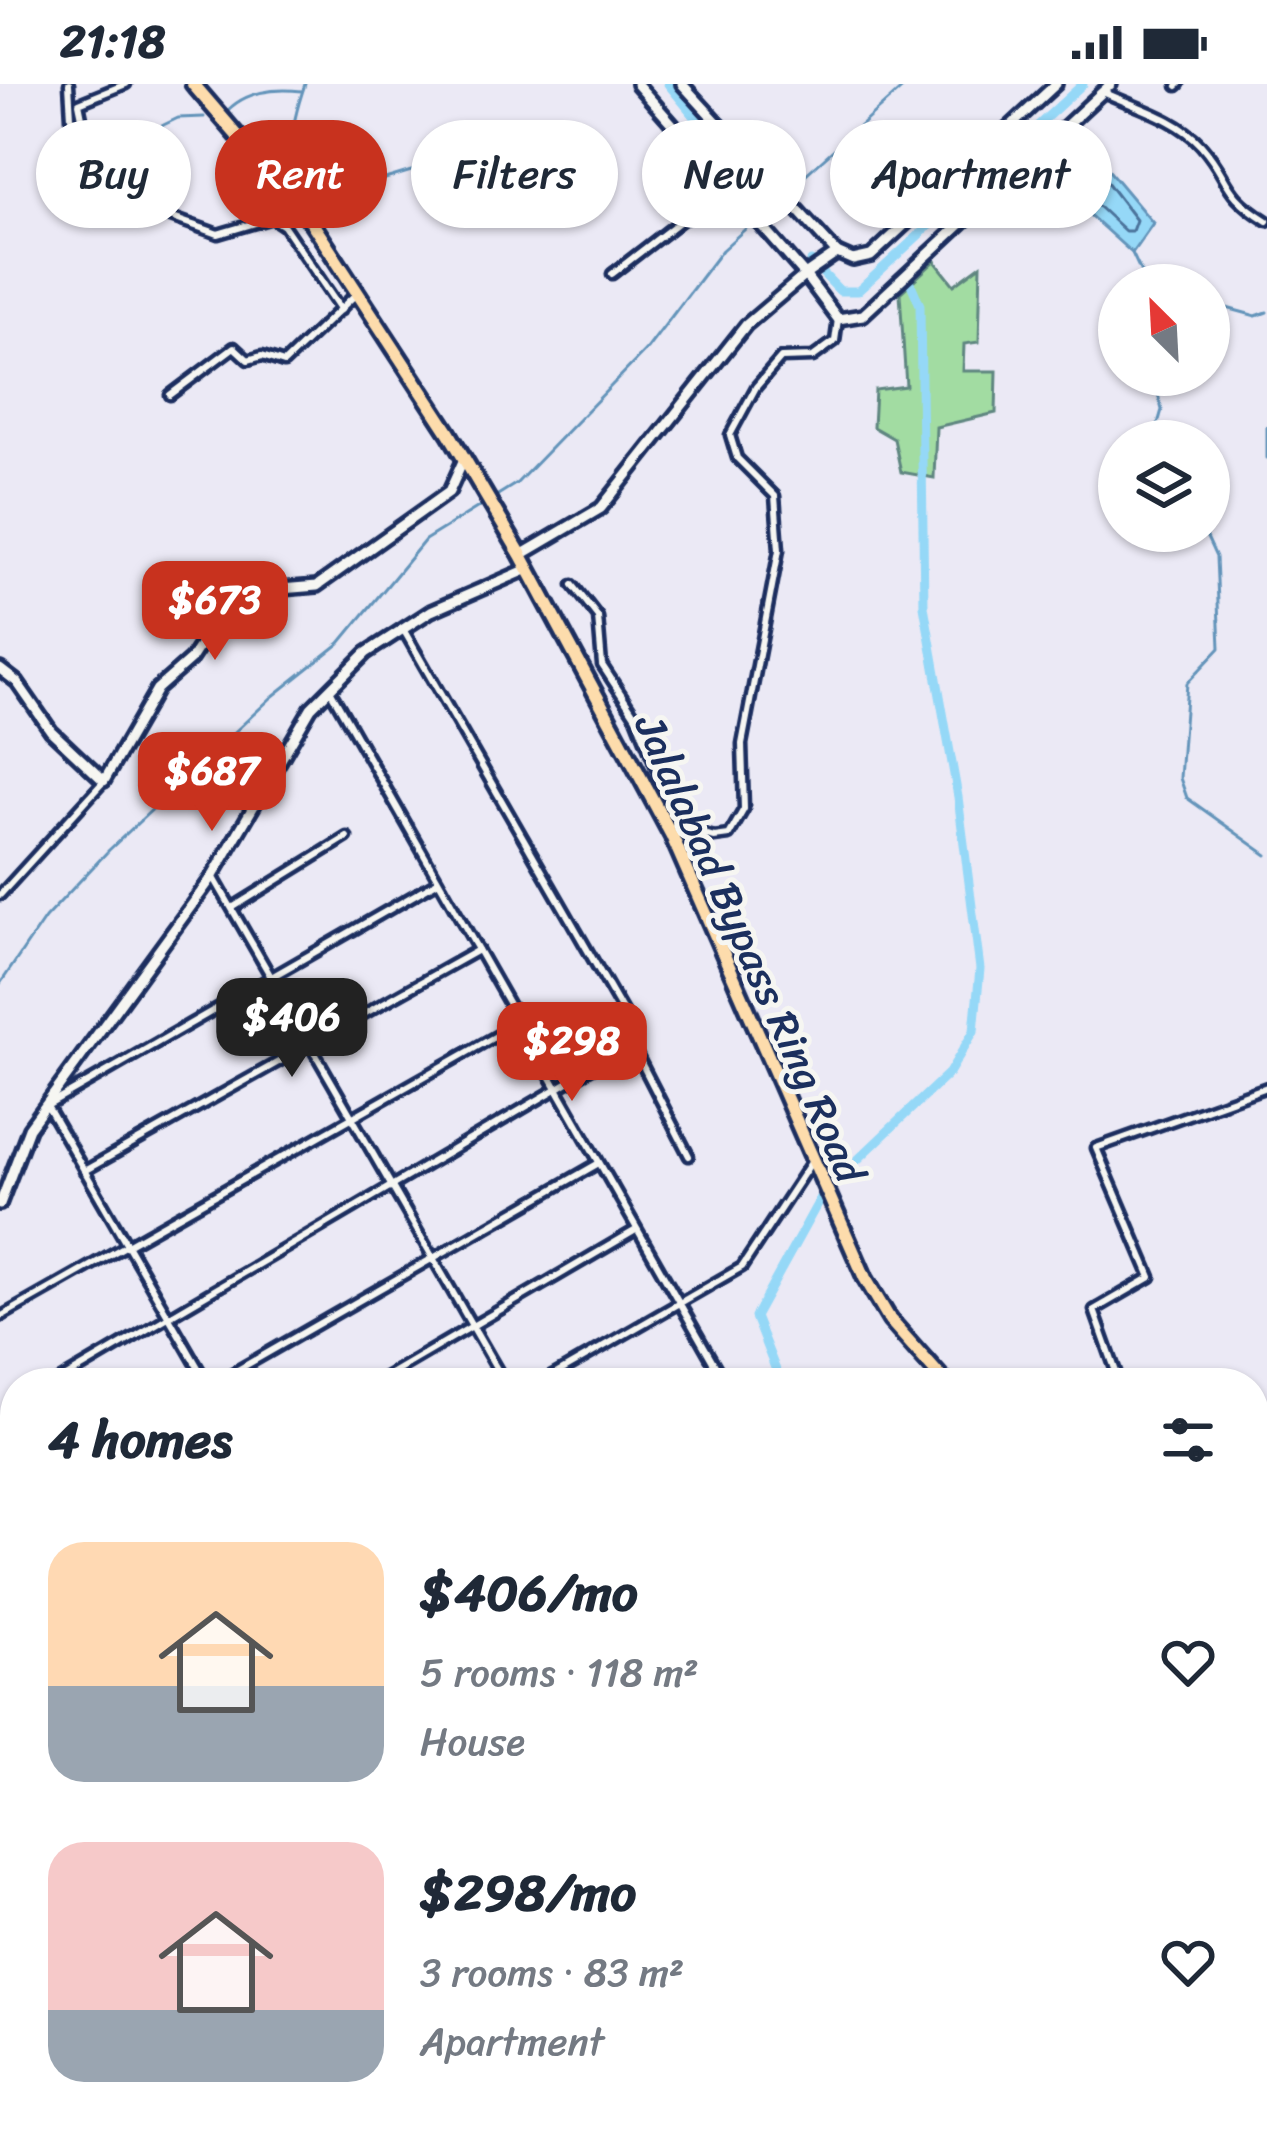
<!DOCTYPE html>
<meta charset="utf-8">
<style>
:root{--surface:#fff;--page:#f2f2f3;--text:#1f2937;--muted:#747a83;--accent:#c8321e}
body{margin:0;font-family:Sriracha,sans-serif;background:var(--page);color:var(--text);height:100vh;display:flex;flex-direction:column;font-size:45px;white-space:nowrap}
*{box-sizing:border-box;margin:0}
p{font-size:39px;color:var(--muted)}
.icon{flex:none;width:66px;height:66px;fill:none;stroke:currentColor;stroke-width:2;stroke-linecap:round;stroke-linejoin:round}
.map{position:relative;flex:1;overflow:hidden}
.panel{position:absolute;left:0px;top:1284px;width:1269px;height:771px;display:flex;flex-direction:column;background:var(--surface);border-radius:48px 48px 0 0;box-shadow:0 3px 9px #0004}
.panel>*{flex:none}
.hud{position:absolute;left:36px;top:36px;width:1197px;height:108px;display:flex;gap:24px}
.needle{width:78px;rotate:336deg}
.controls{position:absolute;left:1098px;top:180px;display:grid;gap:24px}
.controls a{display:grid;place-items:center;width:132px;height:132px;border-radius:50%;background:var(--surface);box-shadow:0 3px 9px #0004;font-size:60px}
.price{position:absolute;translate:-50% -102px;padding:0 27px;border-radius:24px;background:var(--accent);color:#fff;font-size:39px;line-height:78px;filter:drop-shadow(0 3px 6px #0008)}
.price::after{content:'';position:absolute;left:50%;top:72px;width:36px;height:27px;margin-left:-18px;background:inherit;clip-path:polygon(0 0,100% 0,50% 100%)}
.price.active{background:#222;color:#fff}
ul{padding:0;list-style:none}
li{display:flex;align-items:center;gap:36px;height:300px;padding:0 48px}
li span{display:grid;place-items:center;flex:none;width:336px;height:240px;border-radius:36px;color:#555}
li>.icon{margin-inline-start:auto}
span .icon{width:144px;height:144px;fill:#fffc;stroke-width:1}
li b{font-size:51px}
h2{display:flex;justify-content:space-between;align-items:center;height:144px;padding:0 48px;font-size:51px}
.tag{padding:0 42px;border-radius:54px;background:var(--surface);box-shadow:0 3px 9px #0004;font-size:42px;line-height:108px}
.tag.active{background:var(--accent);color:#fff}
.status{display:flex;justify-content:space-between;align-items:center;height:84px;padding:0 60px;background:var(--surface);direction:ltr}
.status svg{height:33px;fill:currentColor}
.map>svg:first-child{display:block}
</style>
<div class="status"><b>21:18</b><svg viewBox="0 0 49 12"><path d="M0 12V9h3v3zM5 12V6h3v6zM10 12V3h3v9zM15 12V0h3v12zM26 1h20v11H26zM47 4h2v5h-2z"/></svg></div>
<div class="map">
<svg width="1267" height="2054" viewBox="0 0 1267 2054">
<rect width="100%" height="100%" fill="#ebe9f5"/>
<filter id="ink" filterUnits="userSpaceOnUse"><feTurbulence type="fractalNoise" baseFrequency=".00833" numOctaves="2"/><feDisplacementMap in="SourceGraphic" scale="24" xChannelSelector="R" yChannelSelector="G"/><feConvolveMatrix kernelMatrix="1 2 1 2 8 2 1 2 1" color-interpolation-filters="sRGB"/></filter>
<g filter="url(#ink)">
<path fill="#a2dca2" stroke="#5e8680" stroke-width="3" d="M935,177L954,201L981,181L979,258L964,260L963,287H997L996,329L936,343L934,394L901,388L894,355L873,343L875,306L906,302L900,209Z"/>
<path fill="#95d8f7" stroke="#6494ba" stroke-width="3" d="M1075,54L1099,63L1100,76L1153,139L1132,169L1064,108L1045,80Z"/>
<g fill="none" stroke-linecap="round" stroke-linejoin="round">
<path stroke="#4c739b" stroke-width="3" d="M1077,69L1087,72L1136,136L1132,147H1125L1074,100L1063,83Z"/>
<g stroke="#6494ba" stroke-width="3">
<path d="M305,0C290,44 282,79 313,117L454,74"/>
<path d="M228,26C247,7 276,4 302,7"/>
<path d="M1017,63L1027,68"/>
<path d="M109,66L138,44L149,48L178,34L204,33"/>
<path d="M1039,76L1045,80"/>
<path d="M786,108L907,0"/>
<path d="M760,132L779,114"/>
<path d="M1132,169L1147,201"/>
<path d="M1209,240L1223,223L1256,232L1267,228"/>
<path d="M1153,291L1162,326L1153,357"/>
<path d="M1267,343V374"/>
<path d="M493,414L517,399L647,265L722,166L753,138"/>
<path d="M1204,447L1216,473L1220,564L1187,599L1180,694L1187,714L1267,771"/>
<path d="M0,900L45,834L109,766L272,613L340,559L425,456L485,419"/>
<path d="M0,1333L15,1352"/>
<path d="M513,2054L514,2040"/>
</g>
<g stroke="#95d8f7" stroke-width="9">
<path d="M668,0L740,88"/>
<path d="M811,177L840,207H858L1083,0"/>
<path d="M831,1101L949,989L974,947L980,885L958,713L924,522L920,221L911,200"/>
<path d="M781,1299L755,1233L820,1115"/>
<path d="M1254,1415L1267,1419"/>
</g>
<g stroke="#1b2f5e" stroke-width="15">
<g id="street">
<path d="M69,0L72,50C120,69 106,91 137,115C159,132 193,140 218,150L272,134L284,142L341,226"/>
<path d="M1177,2L1179,0"/>
<path d="M1103,8C1135,23 1177,34 1201,61C1232,96 1219,107 1267,137"/>
<path d="M86,53L79,19L126,0"/>
<path d="M612,190L727,101"/>
<path d="M170,311L234,263L248,276L262,272L284,279L356,210"/>
<path d="M573,501L598,533L602,581L636,633L663,701L684,727L687,745"/>
<path d="M330,606L725,1299"/>
<path d="M675,751L687,745L714,753L729,751L744,725L742,660L779,466L775,412L737,374L730,351L756,303L781,274L813,273L835,257L838,235"/>
<path d="M213,792L505,1299"/>
<path d="M0,811L104,697"/>
<path d="M232,824L347,753"/>
<path d="M629,955L689,1072"/>
<path d="M84,1087L478,866"/>
<path d="M0,1233L519,939"/>
<path d="M56,1299L621,967L629,955L626,933L403,545"/>
<path d="M207,1299L47,1022L437,798"/>
<path d="M215,1299L599,1079"/>
<path d="M375,1299L636,1146"/>
<path d="M540,1299L742,1183L812,1077"/>
<path d="M696,1299L717,1287"/>
<path d="M1120,1299L1094,1226L1151,1193L1096,1064L1267,1003"/>
<path d="M1254,1400L1267,1406"/>
<path d="M1254,1459L1267,1461"/>
<path d="M1254,1535L1267,1527"/>
<path d="M1254,1620L1267,1640"/>
<path d="M143,2040L145,2054"/>
<path d="M687,2040L692,2054"/>
<path d="M1014,2040L1017,2054"/>
<path d="M418,2054L419,2040"/>
</g>
</g>
<g stroke="#1b2f5e" stroke-width="18">
<g id="secondary">
<path d="M637,0L805,191L837,169"/>
<path d="M682,0L837,169L853,176L871,172L1056,0"/>
<path d="M521,471L601,424L746,241L805,191L838,235L863,231L1111,0"/>
<path d="M0,585L17,598L51,647L104,697L157,605L191,575L214,540L257,507L317,502L449,408L464,375"/>
<path d="M0,1120L29,1044L213,792L311,624L366,569L431,527L528,485"/>
</g>
</g>
<g stroke="#1b2f5e" stroke-width="21">
<g id="highway">
<path d="M193,0L310,136L449,349L521,471L672,752L865,1194L890,1236L946,1299"/>
<path d="M1254,1436L1267,1440"/>
</g>
</g>
<use href="#street" stroke="#f6f6f2" stroke-width="6"/>
<use href="#secondary" stroke="#f6f6f2" stroke-width="9"/>
<use href="#highway" stroke="#fddcac" stroke-width="12"/>
</g>
</g>
<g text-anchor="middle" stroke-width="10" stroke-linejoin="round" paint-order="stroke">
<g font-size="42" fill="#1b2f5e" stroke="#f6f6f2">
<text transform="translate(751 864) rotate(66)" y="15">Jalalabad Bypass Ring Road</text>
</g>
</g>
</svg>
<div class="controls">
<a><svg class="needle" viewBox="-14 -14 28 28"><path d="M0-13l5 13h-10z" fill="#e53935"/><path d="M0 13l5-13h-10z" fill="#747a83"/></svg></a>
<a><svg class="icon" aria-label="layers" viewBox="0 0 24 24"><path d="M12 4l9 5-9 5-9-5zM3 14l9 5 9-5"/></svg></a>
</div>
<b class="price" style="left:215px;top:579px">$673</b>
<b class="price" style="left:212px;top:750px">$687</b>
<b class="price active" style="left:292px;top:996px">$406</b>
<b class="price" style="left:572px;top:1020px">$298</b>
<div class="hud">
<a class="tag">Buy</a>
<a class="tag active">Rent</a>
<a class="tag">Filters</a>
<a class="tag">New</a>
<a class="tag">Apartment</a>
</div>
<section class="panel">
<h2>4 homes<svg class="icon" aria-label="filters" viewBox="0 0 24 24"><path d="M4 7h16M4 17h16"/><circle cx="9" cy="7" r="2"/><circle cx="15" cy="17" r="2"/></svg></h2>
<ul>
<li><span style="background:linear-gradient(#ffd9b3 60%,#9aa5b1 0)"><svg class="icon" aria-label="home" viewBox="0 0 24 24"><path d="M3 11l9-7 9 7M6 9v11h12V9"/></svg></span><div><b>$406/mo</b><p>5 rooms · 118 m²</p><p>House</p></div><svg class="icon" aria-label="heart" viewBox="0 0 24 24"><path d="M12 20l-8-8c-3-5 5-10 8-4 3-6 11-1 8 4z"/></svg></li>
<li><span style="background:linear-gradient(#f6c9c9 70%,#9aa5b1 0)"><svg class="icon" aria-label="home" viewBox="0 0 24 24"><path d="M3 11l9-7 9 7M6 9v11h12V9"/></svg></span><div><b>$298/mo</b><p>3 rooms · 83 m²</p><p>Apartment</p></div><svg class="icon" aria-label="heart" viewBox="0 0 24 24"><path d="M12 20l-8-8c-3-5 5-10 8-4 3-6 11-1 8 4z"/></svg></li>
</ul>
</section>
</div>
